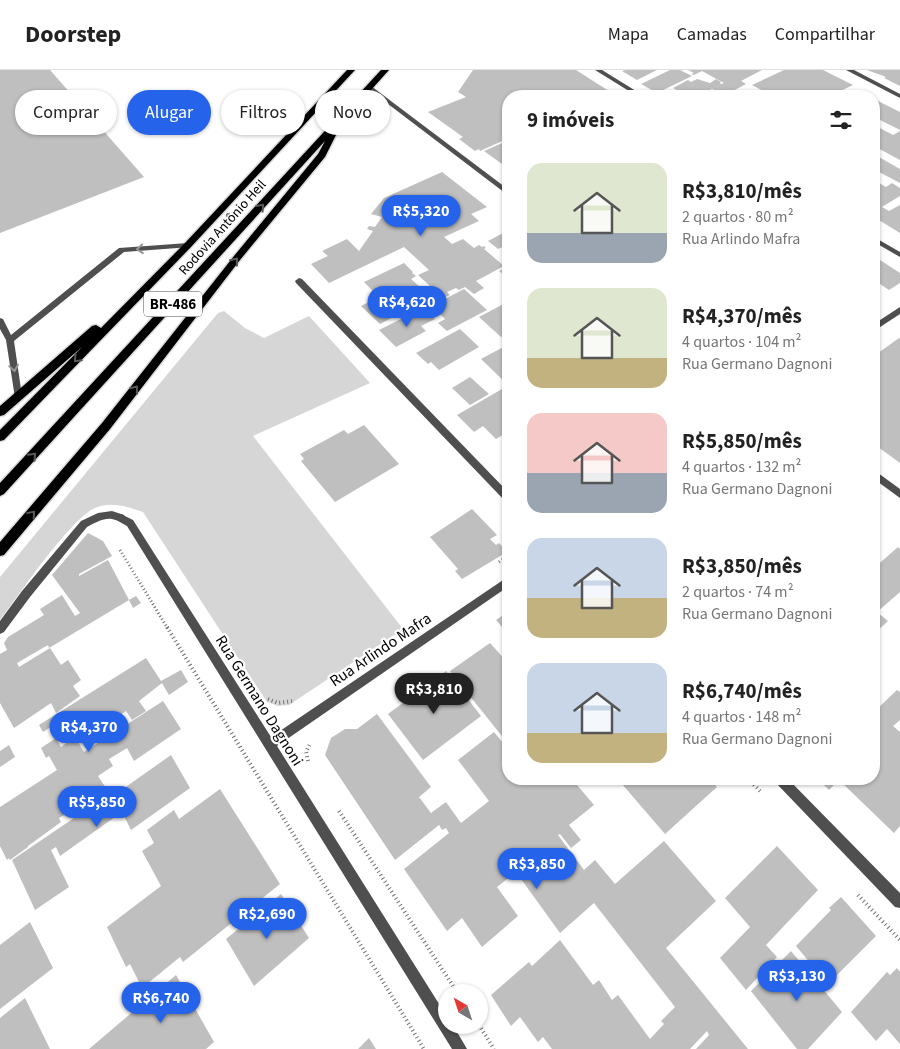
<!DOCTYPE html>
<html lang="pt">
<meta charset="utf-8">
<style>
:root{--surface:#fff;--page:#f6f6f6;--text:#222;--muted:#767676;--line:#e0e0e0;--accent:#2563eb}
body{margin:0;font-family:"Source Sans 3",sans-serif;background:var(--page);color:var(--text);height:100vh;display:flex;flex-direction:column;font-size:19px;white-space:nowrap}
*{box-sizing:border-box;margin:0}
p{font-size:16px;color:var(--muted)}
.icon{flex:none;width:28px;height:28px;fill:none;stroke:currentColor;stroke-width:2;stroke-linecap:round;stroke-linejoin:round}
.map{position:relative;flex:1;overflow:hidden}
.drawer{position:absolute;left:502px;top:20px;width:378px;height:695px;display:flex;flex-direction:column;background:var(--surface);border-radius:20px;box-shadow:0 1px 4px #0004}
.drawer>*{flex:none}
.hud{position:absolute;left:15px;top:20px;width:412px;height:45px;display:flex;gap:10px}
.needle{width:32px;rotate:321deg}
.tools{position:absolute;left:438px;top:914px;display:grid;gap:10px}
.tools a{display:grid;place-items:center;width:50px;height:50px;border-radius:50%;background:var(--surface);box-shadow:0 1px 4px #0004;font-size:25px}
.price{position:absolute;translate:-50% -42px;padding:0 11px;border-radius:18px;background:var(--accent);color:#fff;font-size:16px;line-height:32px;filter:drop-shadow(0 1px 2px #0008)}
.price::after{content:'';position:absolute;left:50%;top:30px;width:15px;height:11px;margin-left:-8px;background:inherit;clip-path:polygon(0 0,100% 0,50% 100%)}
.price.active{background:#222;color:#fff}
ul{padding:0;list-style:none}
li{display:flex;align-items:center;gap:15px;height:125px;padding:0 25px}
li span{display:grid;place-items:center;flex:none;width:140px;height:100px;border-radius:15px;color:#555}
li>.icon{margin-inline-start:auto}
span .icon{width:60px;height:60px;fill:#fffc;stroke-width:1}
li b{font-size:21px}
h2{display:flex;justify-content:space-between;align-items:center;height:60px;padding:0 25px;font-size:21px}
.pill{padding:0 18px;border-radius:22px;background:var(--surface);box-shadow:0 1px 4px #0004;font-size:18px;line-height:45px}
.pill.active{background:var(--accent);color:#fff}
header{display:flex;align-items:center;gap:30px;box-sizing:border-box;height:70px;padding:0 25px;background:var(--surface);border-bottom:1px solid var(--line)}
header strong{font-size:24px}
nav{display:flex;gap:28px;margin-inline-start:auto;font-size:18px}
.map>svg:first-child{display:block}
</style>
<header>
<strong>Doorstep</strong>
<nav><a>Mapa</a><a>Camadas</a><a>Compartilhar</a></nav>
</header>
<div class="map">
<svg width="900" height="979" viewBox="0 0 900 979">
<rect width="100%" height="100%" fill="#fff"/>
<path fill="#d6d6d6" d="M224,241L245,258L264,268L309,246L370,313L253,366L403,559L289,635L278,636L267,632L143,442C128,437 111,431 95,438C70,449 19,525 0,550V507L218,243Z"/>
<g fill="#bfbfbf">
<path d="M0,0H50L144,107L0,163Z"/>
<path d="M473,0H576L612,23L605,26H509V68L480,81L479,79L475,81L459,69L463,67L428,42L466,27L458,22Z"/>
<path d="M626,0H657L637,10L622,1Z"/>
<path d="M670,0H680L692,6L657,23L641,14Z"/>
<path d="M688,0H762L741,11L746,14L731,22L739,26H726L712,19L705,22L711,21L720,26H688L673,18L688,10L691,12L697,9L710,13L716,9L721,12L720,13L721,14L724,13L702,1L694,5L691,4L694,3Z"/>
<path d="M784,0H823L853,15L830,26H772L752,15Z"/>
<path d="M867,0H900V16L884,8L886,7Z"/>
<path d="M874,29L900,42V60L874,47Z"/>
<path d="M874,55L893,65L900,61V90L874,76Z"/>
<path d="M509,70V91L502,94L484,81Z"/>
<path d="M877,86L900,99V113L879,102L874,104V88Z"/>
<path d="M442,102L487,137L471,144L479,151L444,167L452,174L463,169L474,178L479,175L482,177L484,176L486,178L484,179L504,196L476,211L484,218L474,224L465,217L459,220L456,218L447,222L450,225L443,228L418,205L429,200L404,177L329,213L311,194L328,186L322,181L347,169L359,181L373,161L367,159L369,156L375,157L382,147L371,144L384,128Z"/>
<path d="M874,110L886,117L892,113L900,118V126L882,137L889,141L900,135V163L874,147Z"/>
<path d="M509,160V174L498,179L488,171Z"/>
<path d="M874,186L900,203V213L889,220L874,210Z"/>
<path d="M404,193L413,202L412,203L416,206L411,209L420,217L402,226L414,236L380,254L361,236L394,219L392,218L388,220L384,216L373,221L364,212Z"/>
<path d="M509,196V209L499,201Z"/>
<path d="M464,219L487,240L447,261L438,253L445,249L437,241L432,244L430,242L435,239L432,237L439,232Z"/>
<path d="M509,231V263L501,267L479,247Z"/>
<path d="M423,238L435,249L421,256L426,261L396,277L379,260Z"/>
<path d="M460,259L479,277L439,300L431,292L428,294L416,283Z"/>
<path d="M899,268L900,269V393L874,374V286Z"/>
<path d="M509,274V313L507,314L481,289Z"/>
<path d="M470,307L489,324L470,335L452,318Z"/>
<path d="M509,315V361L496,369L483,356L474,362L457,345Z"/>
<path d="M364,355L399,394L335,432L301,391L304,389L300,384L344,360L348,364Z"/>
<path d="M472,439L497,465L490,469L496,475L499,473L507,482L462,509L455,501L458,499L430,467Z"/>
<path d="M88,463L103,471L112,486L79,504V506L108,490L129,530L136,526L141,533L133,538L129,530L49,578L48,575L17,593L19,597L50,578L61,595L68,590L81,610L73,616L80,626L56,643L51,633L14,658L0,633V584L7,580L4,573L8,567L44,545L40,539L62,525L75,546L80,543L52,505Z"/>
<path d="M898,477L900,479V522L877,542L888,551L874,564V498Z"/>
<path d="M509,541V565L496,550Z"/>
<path d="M490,573L509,594V603L506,605L509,608V675L450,601Z"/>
<path d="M146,588L161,611L181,600L188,612L169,625L162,613L139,631L146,641L132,650L126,641L78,672L84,682L163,631L181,659L134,691L127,678L109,689L113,696L98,706L106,718L75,741L74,739L59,748L61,752L28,776V777L10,790L9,788L7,790L0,776V737L57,700L49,686L46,688L41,678L56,668L61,677L72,669L62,650L43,662L39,655Z"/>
<path d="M446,601L481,646L423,690L388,644Z"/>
<path d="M897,620L900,622V650L893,656L900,662V756L894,763L839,710L829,720L818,709H874V642Z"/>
<path d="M377,644L431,717L419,727L431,743L446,732L461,753L489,731L458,690L494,662L509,680V709H572L594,735L569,755L581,770L571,778L560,764L558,765L584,800L595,790L615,814L664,771L716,831L666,878L748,979H696L709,965L707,961L690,979H552L543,967L538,972L520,947L511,956L491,925L529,892L532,896L560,870L593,915L599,910L612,930L618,925L650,969L664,954L661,951L675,937L594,833L560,863L516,802L497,817L518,846L482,877L462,848L447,861L404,799L449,763L446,758L442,760L439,755L395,790L325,685L331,668L345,659H357Z"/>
<path d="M9,675L15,687L0,697V681Z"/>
<path d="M171,685L190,718L131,760L122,742L60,786L56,777L51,780L69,817L35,840L12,790L111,723L113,726Z"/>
<path d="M628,709H710L717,717L665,764L622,714Z"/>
<path d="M220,719L280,814L183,892L180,887L142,918L130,894L126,897L107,857L161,816L142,781L154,773L147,760L174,740L179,749Z"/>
<path d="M777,776L818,820L766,875L777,887L746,920L720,888L750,857L725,828Z"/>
<path d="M281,824L309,868L254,916L226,869Z"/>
<path d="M841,827L876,866L828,914L796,876L831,840L829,838Z"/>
<path d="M30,852L53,898L0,939V875Z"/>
<path d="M791,881L842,942L808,979H797L751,921Z"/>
<path d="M897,898L900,902V974L887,959L876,971L851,942L887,902L890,905Z"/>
<path d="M176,905L214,972L206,979H89Z"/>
<path d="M25,928L50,979H0V948Z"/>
<path d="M369,968L376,979H358Z"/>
</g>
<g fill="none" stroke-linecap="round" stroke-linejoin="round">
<g stroke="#dbdbdb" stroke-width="3">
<g id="primary">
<path d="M347,0H355L191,177L4,370L0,371V360L82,277L4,345L0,346V336L92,256L96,255L101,258L185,173Z"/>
<path d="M381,0H389L336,59L338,61L325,87L240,190L110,359L4,485L0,486V472L102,353L234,186L318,84L325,71L4,424L0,426V413Z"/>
</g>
</g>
<g stroke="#717171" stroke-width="3" stroke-dasharray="1 2.5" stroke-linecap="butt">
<path d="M120,480L168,559"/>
<path d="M499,492L509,485"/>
</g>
<g stroke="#717171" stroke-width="4" stroke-dasharray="1 3" stroke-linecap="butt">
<path d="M167,557L424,979"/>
<path d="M268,629L278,633L293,631"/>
<path d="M308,691L306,682L310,674"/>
<path d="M748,709L761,722"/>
<path d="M339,741L457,922"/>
<path d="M858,825L900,870"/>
<path d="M479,955L494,979"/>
</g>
<g fill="#4f4f4f" fill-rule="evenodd">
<path d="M188,173H191V177L124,182L14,271L22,326L21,328H15L6,270L0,259V248L3,249L11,265L119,178Z"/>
<path d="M112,441L124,445L126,448L124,451C119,452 117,450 112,449C103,448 95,453 87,457L30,527L4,562L0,564V551L22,521L81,451L98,443Z"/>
</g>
<g fill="#4f4f4f" fill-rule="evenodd">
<path d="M595,0H602L644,26H637Z"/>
<path d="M846,0H854L900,24V28Z"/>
<path d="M367,16H371L509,120V126L367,18Z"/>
<path d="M874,167L900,182V187L874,172Z"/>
<path d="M299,208L302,209L509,423V433L506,432L296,213L295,211Z"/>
<path d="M900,237V244L874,261V254Z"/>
<path d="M874,400L900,419V428L874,409Z"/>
<path d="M121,444L133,450L271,667L509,506V516L277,676L446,945V955H453L467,979H452L127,456L118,451L116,448L118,445Z"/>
<path d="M774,709H788L900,823V838L895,837L776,713Z"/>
</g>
<use href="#primary" fill="#000" fill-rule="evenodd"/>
</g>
<defs><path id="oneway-chevron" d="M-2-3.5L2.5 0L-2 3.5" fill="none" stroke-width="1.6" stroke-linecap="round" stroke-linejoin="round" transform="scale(1.25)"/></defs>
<g stroke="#595959">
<use href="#oneway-chevron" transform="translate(261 137) rotate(-48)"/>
<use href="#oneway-chevron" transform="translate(235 191) rotate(-52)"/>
<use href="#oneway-chevron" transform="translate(77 289) rotate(134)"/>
<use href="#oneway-chevron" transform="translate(135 319) rotate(-52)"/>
<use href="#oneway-chevron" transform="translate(33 386) rotate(-47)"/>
<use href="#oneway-chevron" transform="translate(32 444) rotate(-50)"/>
</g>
<g stroke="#959595">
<use href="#oneway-chevron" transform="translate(140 179) rotate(176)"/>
<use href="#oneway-chevron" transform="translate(14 298) rotate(81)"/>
</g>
<g text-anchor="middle" stroke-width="4.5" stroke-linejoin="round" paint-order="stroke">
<g font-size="14" fill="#000" stroke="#fff">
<text transform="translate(222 157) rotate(-48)" y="5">Rodovia Antônio Heil</text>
</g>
<rect fill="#fff" stroke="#4c4c4c" stroke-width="1" x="144" y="221.5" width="58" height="25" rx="4"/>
<g font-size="15" font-weight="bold" fill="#000">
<text x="173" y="239">BR-486</text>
</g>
<g font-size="16" fill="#000" stroke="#fff">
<text transform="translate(380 579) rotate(-34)" y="6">Rua Arlindo Mafra</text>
<text transform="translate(260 630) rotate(58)" y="6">Rua Germano Dagnoni</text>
</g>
</g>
</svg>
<div class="tools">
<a><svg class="needle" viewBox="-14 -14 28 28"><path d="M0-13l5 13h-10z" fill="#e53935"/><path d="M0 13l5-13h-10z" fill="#767676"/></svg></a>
</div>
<b class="price" style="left:421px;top:167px">R$5,320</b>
<b class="price" style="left:407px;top:258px">R$4,620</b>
<b class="price active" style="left:434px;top:645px">R$3,810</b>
<b class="price" style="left:89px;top:683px">R$4,370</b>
<b class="price" style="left:97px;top:758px">R$5,850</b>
<b class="price" style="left:537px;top:820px">R$3,850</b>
<b class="price" style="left:267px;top:870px">R$2,690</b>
<b class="price" style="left:797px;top:932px">R$3,130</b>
<b class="price" style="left:161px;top:954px">R$6,740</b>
<div class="hud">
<a class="pill">Comprar</a>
<a class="pill active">Alugar</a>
<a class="pill">Filtros</a>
<a class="pill">Novo</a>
</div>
<section class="drawer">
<h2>9 imóveis<svg class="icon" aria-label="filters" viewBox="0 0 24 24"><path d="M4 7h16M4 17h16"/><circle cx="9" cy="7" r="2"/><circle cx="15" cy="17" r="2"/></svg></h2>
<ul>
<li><span style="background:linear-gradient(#dfe7d0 70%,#9aa5b1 0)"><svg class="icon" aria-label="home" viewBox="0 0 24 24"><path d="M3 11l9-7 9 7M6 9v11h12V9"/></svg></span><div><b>R$3,810/mês</b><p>2 quartos · 80 m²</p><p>Rua Arlindo Mafra</p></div></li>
<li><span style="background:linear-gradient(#dfe7d0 70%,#c2b280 0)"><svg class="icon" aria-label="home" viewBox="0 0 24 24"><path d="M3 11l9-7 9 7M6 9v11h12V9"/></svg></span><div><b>R$4,370/mês</b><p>4 quartos · 104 m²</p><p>Rua Germano Dagnoni</p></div></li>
<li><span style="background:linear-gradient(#f6c9c9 60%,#9aa5b1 0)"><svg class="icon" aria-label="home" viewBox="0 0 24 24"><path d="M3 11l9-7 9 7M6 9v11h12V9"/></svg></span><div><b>R$5,850/mês</b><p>4 quartos · 132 m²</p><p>Rua Germano Dagnoni</p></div></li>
<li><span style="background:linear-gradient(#c9d6e8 60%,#c2b280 0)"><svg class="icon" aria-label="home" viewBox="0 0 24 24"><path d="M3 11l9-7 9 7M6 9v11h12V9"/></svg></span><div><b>R$3,850/mês</b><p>2 quartos · 74 m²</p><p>Rua Germano Dagnoni</p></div></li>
<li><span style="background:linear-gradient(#c9d6e8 70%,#c2b280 0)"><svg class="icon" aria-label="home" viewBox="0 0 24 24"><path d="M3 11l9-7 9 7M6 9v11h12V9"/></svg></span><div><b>R$6,740/mês</b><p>4 quartos · 148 m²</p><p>Rua Germano Dagnoni</p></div></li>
</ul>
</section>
</div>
